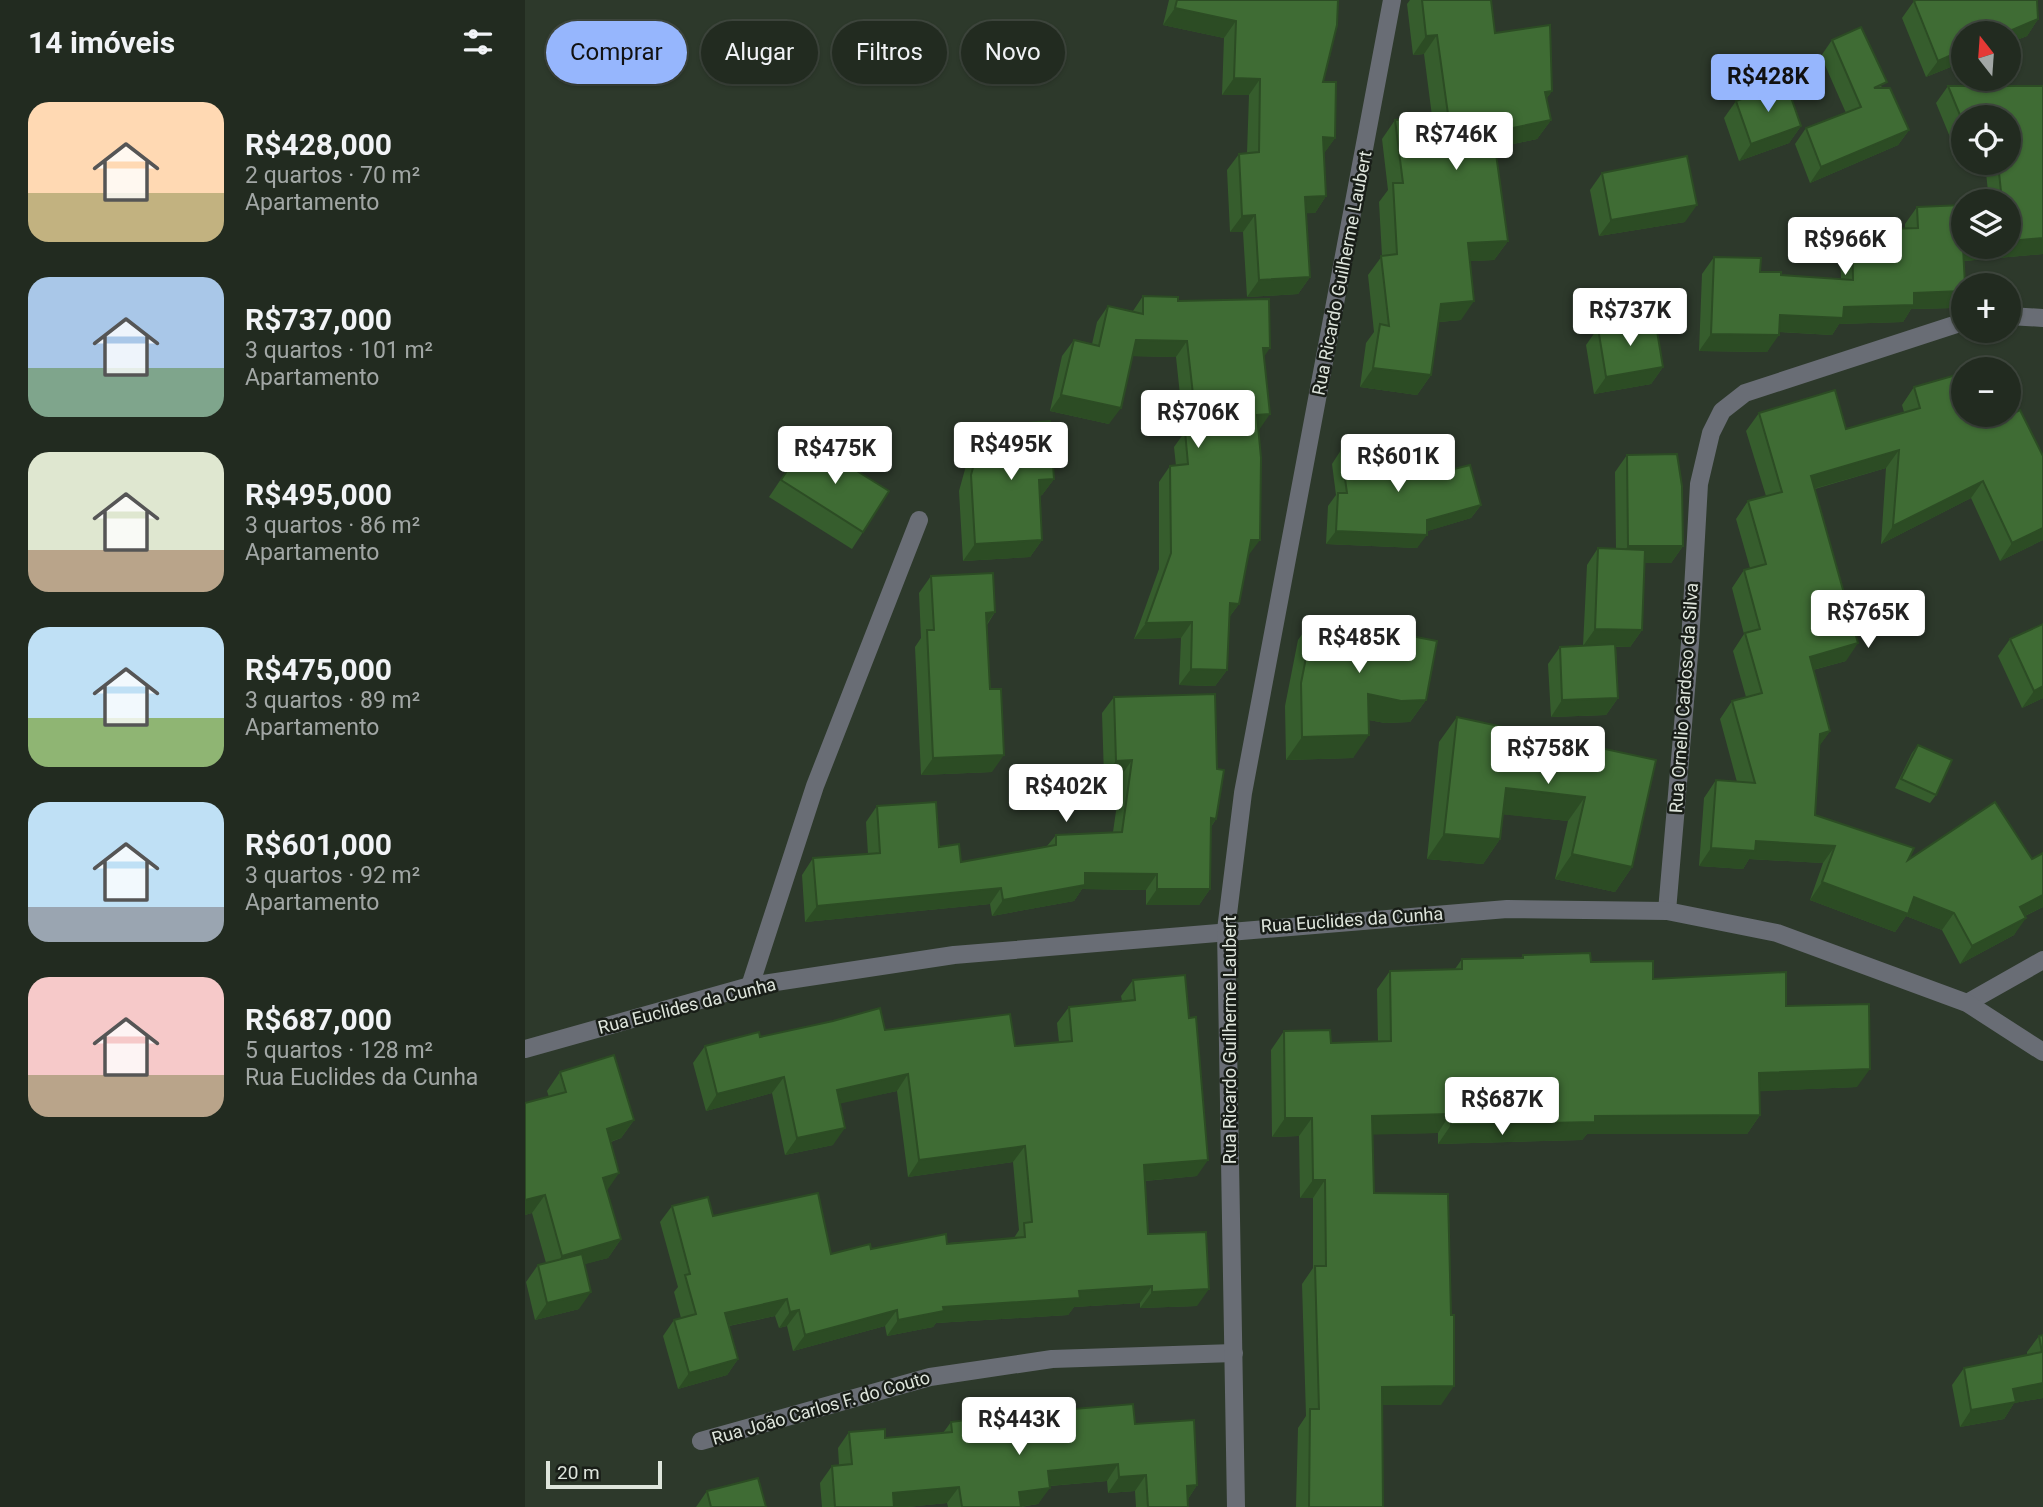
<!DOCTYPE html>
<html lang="pt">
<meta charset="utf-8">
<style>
:root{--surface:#222b20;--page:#2a3329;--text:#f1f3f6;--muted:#a2a7a5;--line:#3f473e;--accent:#96b6fd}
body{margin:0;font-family:Roboto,sans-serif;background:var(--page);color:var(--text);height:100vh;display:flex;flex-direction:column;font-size:26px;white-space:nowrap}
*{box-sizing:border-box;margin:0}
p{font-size:23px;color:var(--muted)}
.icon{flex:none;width:38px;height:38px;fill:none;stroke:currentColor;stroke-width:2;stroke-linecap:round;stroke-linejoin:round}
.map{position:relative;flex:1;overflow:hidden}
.details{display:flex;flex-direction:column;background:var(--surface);width:525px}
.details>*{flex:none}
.guide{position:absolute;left:21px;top:21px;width:665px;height:63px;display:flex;gap:14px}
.needle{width:46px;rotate:343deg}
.buttons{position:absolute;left:1426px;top:21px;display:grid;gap:14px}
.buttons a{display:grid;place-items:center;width:70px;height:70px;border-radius:50%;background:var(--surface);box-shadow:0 2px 5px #0004,0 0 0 2px var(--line);font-size:35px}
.scale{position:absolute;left:21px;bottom:18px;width:116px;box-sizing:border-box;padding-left:7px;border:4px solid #dee5dc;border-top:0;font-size:19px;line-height:24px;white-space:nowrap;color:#dee5dc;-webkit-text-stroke:5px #191e18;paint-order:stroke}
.price{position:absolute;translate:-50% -60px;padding:0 16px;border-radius:7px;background:#fff;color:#222;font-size:23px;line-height:46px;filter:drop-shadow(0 2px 4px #0008)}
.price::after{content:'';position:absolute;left:50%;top:42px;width:21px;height:16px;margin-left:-10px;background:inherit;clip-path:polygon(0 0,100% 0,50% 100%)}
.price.on{background:var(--accent);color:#111}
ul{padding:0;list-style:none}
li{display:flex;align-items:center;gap:21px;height:175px;padding:0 28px}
li span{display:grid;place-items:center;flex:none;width:196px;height:140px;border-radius:21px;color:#555}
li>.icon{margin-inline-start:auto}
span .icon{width:84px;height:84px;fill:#fffc;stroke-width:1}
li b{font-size:30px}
h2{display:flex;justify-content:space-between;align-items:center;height:84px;padding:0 28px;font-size:30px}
.tag{padding:0 24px;border-radius:32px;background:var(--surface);box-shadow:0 2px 5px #0004,0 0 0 2px var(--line);font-size:24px;line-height:63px}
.tag.on{background:var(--accent);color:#111}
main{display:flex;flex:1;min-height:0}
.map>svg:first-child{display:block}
</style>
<main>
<section class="details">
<h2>14 imóveis<svg class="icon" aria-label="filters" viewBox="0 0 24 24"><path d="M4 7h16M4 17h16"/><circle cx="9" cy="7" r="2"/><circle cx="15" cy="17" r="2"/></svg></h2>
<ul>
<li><span style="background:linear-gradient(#ffd9b3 65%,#c2b280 0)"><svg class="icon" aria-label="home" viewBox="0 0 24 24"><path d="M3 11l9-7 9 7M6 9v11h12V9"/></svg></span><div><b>R$428,000</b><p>2 quartos · 70 m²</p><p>Apartamento</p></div></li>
<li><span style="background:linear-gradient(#a9c7e8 65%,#7fa58c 0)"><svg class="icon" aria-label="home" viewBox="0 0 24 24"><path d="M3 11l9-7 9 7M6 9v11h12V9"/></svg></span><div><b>R$737,000</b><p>3 quartos · 101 m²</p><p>Apartamento</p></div></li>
<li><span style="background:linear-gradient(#dfe7d0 70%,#b9a48a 0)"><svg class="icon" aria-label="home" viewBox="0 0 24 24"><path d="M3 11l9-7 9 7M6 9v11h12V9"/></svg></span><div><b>R$495,000</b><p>3 quartos · 86 m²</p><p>Apartamento</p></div></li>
<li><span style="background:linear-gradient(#bfe0f5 65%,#8fb573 0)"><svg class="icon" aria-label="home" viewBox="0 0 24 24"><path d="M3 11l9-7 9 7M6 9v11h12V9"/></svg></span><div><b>R$475,000</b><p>3 quartos · 89 m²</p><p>Apartamento</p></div></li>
<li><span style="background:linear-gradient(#bfe0f5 75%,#9aa5b1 0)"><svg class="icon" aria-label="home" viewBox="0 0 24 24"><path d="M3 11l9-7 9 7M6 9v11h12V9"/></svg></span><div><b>R$601,000</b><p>3 quartos · 92 m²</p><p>Apartamento</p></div></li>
<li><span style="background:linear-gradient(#f6c9c9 70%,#b9a48a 0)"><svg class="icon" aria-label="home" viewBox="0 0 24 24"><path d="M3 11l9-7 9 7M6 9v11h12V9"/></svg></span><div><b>R$687,000</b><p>5 quartos · 128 m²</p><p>Rua Euclides da Cunha</p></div></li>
</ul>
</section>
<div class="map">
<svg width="1518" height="1507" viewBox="0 0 1518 1507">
<rect width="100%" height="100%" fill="#2d392b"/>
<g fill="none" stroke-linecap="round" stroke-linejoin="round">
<g stroke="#696d75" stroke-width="18">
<path d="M1484,316L1518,318"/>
<path d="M1142,911L1165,643L1174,484L1186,433L1197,411L1220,393L1438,322"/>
<path d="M225,986L290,786L394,520"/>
<path d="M1442,1003L1518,960"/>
<path d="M0,1049L225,986L429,955L982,909L1142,911L1252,933L1442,1003L1518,1052"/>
<path d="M176,1441L405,1377L527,1359L709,1353"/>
<path d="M711,1507L701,930L718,793L867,0"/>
</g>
</g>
<g fill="#365d2d">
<path d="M644,0H813L798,82L810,138L799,153L801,196L790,213H781L785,277L773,294L722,297L718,232H705L702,170L714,154L722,153L724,95H697L699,38L638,25Z"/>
<path d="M885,0H966L970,33L1027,91L1021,99L1026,120L1012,139L970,148L983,241L969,260L945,261L936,320L914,322L906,375L892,395L835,387L841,343L849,332L843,275L857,256L854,202L863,190L857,139L870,120L907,116L899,54L888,55L882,4Z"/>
<path d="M1389,1L1513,19L1502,36L1484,43V33H1438V62L1401,77L1377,18Z"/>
<path d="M1307,40L1358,88L1384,130L1373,145L1285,183L1270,144L1281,128L1321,113L1296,56Z"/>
<path d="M1423,86H1518V254L1439,261L1438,294L1429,308L1386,309L1378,322L1314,324L1307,335L1254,332L1242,352L1174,351L1177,274L1189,257L1235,272L1256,275L1316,279L1315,247L1327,230L1380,228V224L1392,207L1438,247L1484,201H1464L1460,163H1484V117H1438V162H1435L1428,137H1425L1411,103Z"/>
<path d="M1211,101L1276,126L1264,143L1214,161L1199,118Z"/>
<path d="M1077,173L1160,222L1074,236L1065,190Z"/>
<path d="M618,296L653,301L739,356L723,556L714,604L705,616L702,670L690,686L654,685L656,638L609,639L634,569V482L645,466H651L649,447L659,433L651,357L607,356L584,424L525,411L537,356L549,340L567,344L572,322L583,306L608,311Z"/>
<path d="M1073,328L1138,367L1126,384L1069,394L1061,345Z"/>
<path d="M1389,387L1464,425L1518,456V540L1475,561L1446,498L1356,544L1361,468L1290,489L1321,661L1288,670L1305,731L1294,746L1290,815L1383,860L1507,859L1518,853V907L1500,916L1489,935L1435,964L1417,930L1381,916L1370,932L1285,900L1298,863L1224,859L1218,869L1174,866L1179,798L1191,780L1212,782L1195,719L1207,701L1221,697L1208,651L1219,634L1207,588L1219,570L1225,568L1211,519L1223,501L1241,496L1221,431L1234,413L1321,429L1379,412L1377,405Z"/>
<path d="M459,427L529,479L517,495L515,496L517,540L505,557L438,561L434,491L447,444Z"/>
<path d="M282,440L338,532L327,549L244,497Z"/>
<path d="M816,450L865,469L956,505L946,518L902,531L892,548L801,544L803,506L811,495L807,464Z"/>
<path d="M1102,455L1158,546L1146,563H1120L1117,630L1105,647H1091L1093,698L1081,715L1026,717L1023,664L1035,647L1058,646L1062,565L1073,548L1091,549L1090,472Z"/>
<path d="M406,576L470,612L462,625L465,689L467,772L396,775L390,647L396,638L394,593Z"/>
<path d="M789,617L901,700L885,722L860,723L844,720L828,758L761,760L760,706L773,640Z"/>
<path d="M1518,624V698L1497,708L1473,656L1485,639Z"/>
<path d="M589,697L691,819L686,827L685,889L674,905H621V890L557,889L549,901L467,916L465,904L280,922L277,875L288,858L343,854L341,822L352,806L436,862L522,846L531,835L588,832L596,776L579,777L577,713Z"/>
<path d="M932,717L1131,760L1107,867L1090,892L1030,879L1043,821L978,814L975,839L958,864L902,859L914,742Z"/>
<path d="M1393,745L1411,795L1405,803L1370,788L1387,753Z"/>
<path d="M998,955L1066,962L1128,979L1261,1006L1332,1087L1235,1091V1115L1222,1134H1062L1057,1140L913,1144V1133L847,1134L849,1193L916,1405H857L858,1507H771L773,1428L781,1416L777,1284L788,1268V1198H775L774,1136L747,1137L746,1050L759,1031L806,1043L853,1042L852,989L865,971L930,969L937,959L996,958Z"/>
<path d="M608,980L672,1176L620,1181L623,1234L672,1306L615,1308V1303L549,1307L543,1315L411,1323L408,1327L362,1336L360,1326L268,1351L262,1326L254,1328L250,1316L204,1326L213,1359L202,1375L153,1389L138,1336L149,1320L156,1318L149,1292L153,1287L135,1222L147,1206L188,1216L306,1254L346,1249L489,1238L494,1230L488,1162L383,1177L372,1091L314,1103L308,1145L260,1155L247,1093L181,1111L168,1063L180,1046L235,1037L360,1030L490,1046L534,1042L532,1023L544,1007L597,1001L596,996Z"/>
<path d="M35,1072L109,1120L96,1138L86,1142L82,1191L96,1239L83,1258L59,1264L54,1309L10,1320L1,1282L13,1265L21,1263L7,1213L0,1215V1103L24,1097L22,1091Z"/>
<path d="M1518,1335V1398L1489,1403L1479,1419L1435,1427L1427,1385L1439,1368L1502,1355V1352L1514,1336Z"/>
<path d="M549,1409L610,1424L672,1485L663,1499V1507H611L610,1491L583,1493L582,1481L525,1486L513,1504L496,1507H423L422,1503L382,1507H297L295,1483L307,1466L314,1465L313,1448L324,1432L360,1438L418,1433L426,1422Z"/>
<path d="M182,1491L241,1507H171Z"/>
</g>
<g fill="#2c4c24">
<path d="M650,8L711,21L699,38L638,25Z"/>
<path d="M1513,19L1502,36L1484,43V33H1480Z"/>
<path d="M912,35L899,54L888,55L901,36Z"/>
<path d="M1438,50V62L1401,77L1413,61Z"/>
<path d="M709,78L735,79L724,95H697Z"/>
<path d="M1027,91L1013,110L1020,92Z"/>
<path d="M1026,120L1012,139L955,151L968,132Z"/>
<path d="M1437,120H1438V122L1428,137H1425Z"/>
<path d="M1276,126L1264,143L1214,161L1226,144Z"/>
<path d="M1384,130L1373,145L1285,183L1296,167Z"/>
<path d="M798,137L810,138L798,155Z"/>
<path d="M801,196L790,213L768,214L780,197Z"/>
<path d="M1172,205L1160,222L1074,236L1086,220Z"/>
<path d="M730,215L718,232H705L717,216Z"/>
<path d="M1518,238V254L1427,262L1438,247H1484V241Z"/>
<path d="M983,241L969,260L929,262L943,243Z"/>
<path d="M785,277L773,294L722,297L734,280Z"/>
<path d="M1438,291V294L1429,308L1386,309L1378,322L1314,324L1307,335L1243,331L1255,315L1319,307L1389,293Z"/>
<path d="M949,301L936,320L903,323L916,304Z"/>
<path d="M1186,334L1254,335L1242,352L1174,351Z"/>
<path d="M611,340L662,341L651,357L599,356Z"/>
<path d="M738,348H745L734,364Z"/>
<path d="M1138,367L1126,384L1069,394L1081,377Z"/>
<path d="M848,368L906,375L892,395L835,387Z"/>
<path d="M536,395L596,408L584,424L525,411Z"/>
<path d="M745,414L734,430L732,415Z"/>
<path d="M1374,450L1361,468L1274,493L1286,476Z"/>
<path d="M529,479L517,495L502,496L514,480Z"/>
<path d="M1458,481L1446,498L1356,544L1368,526Z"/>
<path d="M956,505L946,518L893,534L902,520Z"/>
<path d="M1518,528V540L1475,561L1487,543Z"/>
<path d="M811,531L902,535L892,548L801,544Z"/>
<path d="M517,540L505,557L438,561L450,544Z"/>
<path d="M726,540H735L723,556Z"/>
<path d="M1103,546H1158L1146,563H1091Z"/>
<path d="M705,603L714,604L702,620Z"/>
<path d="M470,612L458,629L461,613Z"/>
<path d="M667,622L656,638L609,639L621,623Z"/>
<path d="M1070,629L1117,630L1105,647L1058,646Z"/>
<path d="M1333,643L1321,661L1272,674L1285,657Z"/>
<path d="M666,669L702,670L690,686L654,685Z"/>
<path d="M1518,686V698L1497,708L1509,691Z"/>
<path d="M843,694L901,700L885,722L860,723L827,717Z"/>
<path d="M1093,698L1081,715L1026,717L1037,700Z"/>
<path d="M1305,731L1293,748L1295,734Z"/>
<path d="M844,735L828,758L761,760L777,737Z"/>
<path d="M479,755L467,772L396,775L408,758Z"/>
<path d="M607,760L596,776L579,777L591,761Z"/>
<path d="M981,788L1060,797L1043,821L964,813Z"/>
<path d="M686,818L691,819L680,835Z"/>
<path d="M919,834L975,839L958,864L902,859Z"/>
<path d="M1231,841L1310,846L1298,863L1224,859L1218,869L1174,866L1186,848Z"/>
<path d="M1047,854L1107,867L1090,892L1030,879Z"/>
<path d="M560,873L632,874L621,890L557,889L549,901L467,916L478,900Z"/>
<path d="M1297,882L1389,897L1429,913L1417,930L1381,916L1370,932L1285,900Z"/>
<path d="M476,888L465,904L280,922L292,906Z"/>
<path d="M632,889H685L674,905H621Z"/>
<path d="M1518,895V907L1483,924L1495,907Z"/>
<path d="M1501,918L1489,935L1435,964L1447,946Z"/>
<path d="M1345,1069L1332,1087L1221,1092L1234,1073Z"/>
<path d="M383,1074L372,1091L300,1107L312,1090Z"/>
<path d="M259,1077L247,1093L181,1111L192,1094Z"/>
<path d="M925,1114L913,1133L834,1135L847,1116Z"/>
<path d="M1235,1115L1222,1134H1062L1057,1140L913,1144L926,1125L1070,1116Z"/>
<path d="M760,1118H787L774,1136L747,1137Z"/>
<path d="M109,1120L96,1138L69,1147L82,1129Z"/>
<path d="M320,1128L308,1145L260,1155L272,1138Z"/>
<path d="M500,1146L488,1162L383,1177L394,1160Z"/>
<path d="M683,1160L672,1176L607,1182L619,1165Z"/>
<path d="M94,1173L81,1192L78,1178Z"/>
<path d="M788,1180H800L788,1198H775Z"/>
<path d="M20,1195L7,1213L0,1215V1200Z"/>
<path d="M96,1239L83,1258L24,1274L37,1256Z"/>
<path d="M627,1286L615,1303L549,1307L543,1315L411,1323L408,1327L362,1336L373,1320L418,1307L554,1291Z"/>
<path d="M684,1289L672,1306L615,1308L627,1292Z"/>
<path d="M66,1292L54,1309L10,1320L22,1303Z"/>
<path d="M262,1299L250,1316L189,1329L200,1313Z"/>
<path d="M274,1310L262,1326L254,1328L265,1312Z"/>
<path d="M372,1310L360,1326L268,1351L280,1335Z"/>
<path d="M213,1359L202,1375L153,1389L164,1373Z"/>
<path d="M1518,1383V1398L1489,1403L1479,1419L1435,1427L1446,1410L1488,1389Z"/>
<path d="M929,1386L916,1405H844L857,1387Z"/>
<path d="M593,1464L582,1481L511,1487L523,1471Z"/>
<path d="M621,1475L610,1491L583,1493L594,1477Z"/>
<path d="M672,1485L661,1502L662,1486Z"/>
<path d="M434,1487L422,1503L382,1507H358L368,1493Z"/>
<path d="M525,1488L513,1504L493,1507L494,1492Z"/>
</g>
<g fill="#3f6c34" stroke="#2c4c24" stroke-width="2">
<path d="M652,0H813L812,25L798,82H811L810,138L798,137L801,196L780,197L785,277L734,280L730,215L717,216L714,154L734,152L735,79L709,78L711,21L650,8Z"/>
<path d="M897,0H966L970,33L1025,25L1027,91L1020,92L1026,120L968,132L983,241L943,243L949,301L916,304L906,375L848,368L855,324L864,326L856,256L872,254L868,183H878L870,120L923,114L912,35L901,36Z"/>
<path d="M1391,0H1512L1513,19L1480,33H1438V50L1413,61L1389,1Z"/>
<path d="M1336,27L1362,82L1349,88H1365L1384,130L1296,167L1281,128L1336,107L1307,40Z"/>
<path d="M1261,83L1276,126L1226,144L1211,101Z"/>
<path d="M1423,86H1518V238L1484,241V201H1477L1473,163H1484V117H1438V120H1437Z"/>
<path d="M1162,156L1172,205L1086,220L1077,173Z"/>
<path d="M1438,205V247L1440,285H1438V291L1389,293V305L1319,307L1318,318L1255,315L1254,335L1186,334L1189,257L1236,258L1235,272H1256V275L1328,280L1327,230L1393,228L1392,207Z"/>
<path d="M618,296L653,297V301L744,299L745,348H738L745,414L732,415L736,458L735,540H726L714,604L705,603L702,670L666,669L667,622L621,623L646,553L645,466L663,464L660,431L672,430L662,341L611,340L596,408L536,395L549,340L574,346L583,306L618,314Z"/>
<path d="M1130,319L1138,367L1081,377L1073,328Z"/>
<path d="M1438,373V415H1461L1464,425L1495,410L1518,456V528L1487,543L1458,481L1368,526L1374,450L1286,476L1333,643L1285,657L1305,731L1295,734L1290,815L1389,848L1383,860L1470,802L1507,859L1518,853V895L1495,907L1501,918L1447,946L1429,913L1389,897L1383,914L1297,882L1310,846L1231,841L1230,851L1186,848L1191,780L1230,783L1207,701L1237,693L1220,633L1235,629L1219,570L1241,564L1223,501L1257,492L1234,413L1310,390L1321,429L1395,408L1389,387Z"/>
<path d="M525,421L529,479L514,480L517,540L450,544L446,475L459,427Z"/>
<path d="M282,440L364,491L338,532L256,480Z"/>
<path d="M861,444L865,469L921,471L945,465L956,505L902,520V535L811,531L813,493H822L816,450Z"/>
<path d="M1152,454L1157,486L1158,546H1103L1102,455Z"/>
<path d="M1073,548L1120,550L1117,630L1070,629Z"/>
<path d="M468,573L470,612L461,613L465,689H476L479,755L408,758L402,630H409L406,576Z"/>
<path d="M789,617L912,641L901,700L876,701L843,694L844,735L777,737L776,683Z"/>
<path d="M1518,624V686L1509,691L1485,639Z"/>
<path d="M1090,644L1093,698L1037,700L1035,647Z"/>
<path d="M690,694L692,769L699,770L691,819L686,818L685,889H632V874L560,873V885L478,900L476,888L292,906L288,858L355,853L352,806L411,802L414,847L434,844L436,862L531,845V835L597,832L607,760L591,761L589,697Z"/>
<path d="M932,717L1131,760L1107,867L1047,854L1060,797L981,788L975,839L919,834Z"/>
<path d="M1393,745L1427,760L1411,795L1376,779Z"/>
<path d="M1065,953L1066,962L1128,961V979L1261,972V1006L1344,1004L1345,1069L1234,1073L1235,1115L1070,1116V1122L926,1125L925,1114L847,1116L849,1193L923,1194L926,1315H929V1386L857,1387L858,1507H784L785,1409H794L790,1266H801L800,1180H788L787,1118H760L759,1031L805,1030L806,1043L866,1041L865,971L937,969V959L998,958V955Z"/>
<path d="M660,975L664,1018L671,1017L683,1160L619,1165L623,1234L681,1232L684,1289L627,1292V1286L554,1291L555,1298L418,1307L419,1311L373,1320L372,1310L280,1335L274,1310L265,1312L262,1299L200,1313L213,1359L164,1373L149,1320L171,1314L160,1275L165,1274L147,1206L183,1197L188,1216L293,1193L306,1254L345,1244L346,1249L421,1234L422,1244L500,1237L499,1223L507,1222L500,1146L394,1160L383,1074L312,1090L320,1128L272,1138L259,1077L192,1094L180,1046L234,1032L235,1037L308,1021L355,1008L360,1030L485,1014L490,1046L547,1041L544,1007L610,1000L608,980Z"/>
<path d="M89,1055L109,1120L82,1129L94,1173L78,1178L96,1239L37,1256L20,1195L0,1200V1103L41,1092L35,1072Z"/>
<path d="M57,1254L66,1292L22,1303L13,1265Z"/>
<path d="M1518,1335V1383L1488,1389L1491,1402L1446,1410L1439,1368L1517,1352L1514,1336Z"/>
<path d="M608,1404L610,1424L669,1420L672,1485L662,1486L663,1507H623L621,1475L594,1477L593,1464L523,1471L525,1488L494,1492L496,1507H437L434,1487L368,1493L369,1507H310L307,1466L327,1464L324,1432L360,1429V1438L427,1432L426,1422L548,1405L549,1409Z"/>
<path d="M233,1478L241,1507H186L182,1491Z"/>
</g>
<g text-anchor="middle" stroke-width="5" stroke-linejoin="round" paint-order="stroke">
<g font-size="18" fill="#dee5dc" stroke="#191e18">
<text transform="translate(817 273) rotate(-79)" y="6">Rua Ricardo Guilherme Laubert</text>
<text transform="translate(1159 698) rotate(-86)" y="6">Rua Ornelio Cardoso da Silva</text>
<text transform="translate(827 920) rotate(-4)" y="6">Rua Euclides da Cunha</text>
<text transform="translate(162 1006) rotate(-14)" y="6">Rua Euclides da Cunha</text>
<text transform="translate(705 1040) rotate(-90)" y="6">Rua Ricardo Guilherme Laubert</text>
<text transform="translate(296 1408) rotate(-16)" y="6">Rua João Carlos F. do Couto</text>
</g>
</g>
</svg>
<div class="buttons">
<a><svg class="needle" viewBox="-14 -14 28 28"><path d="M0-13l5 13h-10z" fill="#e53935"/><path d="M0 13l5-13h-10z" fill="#a2a7a5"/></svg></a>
<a><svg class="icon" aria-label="locate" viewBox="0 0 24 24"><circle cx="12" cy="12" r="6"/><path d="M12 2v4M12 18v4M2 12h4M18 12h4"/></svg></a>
<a><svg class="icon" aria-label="layers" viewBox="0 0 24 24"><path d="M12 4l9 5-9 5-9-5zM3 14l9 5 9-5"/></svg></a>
<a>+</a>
<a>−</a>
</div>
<div class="scale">20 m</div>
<b class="price on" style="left:1243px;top:114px">R$428K</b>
<b class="price" style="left:931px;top:172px">R$746K</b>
<b class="price" style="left:1320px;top:277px">R$966K</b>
<b class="price" style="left:1105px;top:348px">R$737K</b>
<b class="price" style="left:673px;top:450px">R$706K</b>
<b class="price" style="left:486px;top:482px">R$495K</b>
<b class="price" style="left:310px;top:486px">R$475K</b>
<b class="price" style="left:873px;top:494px">R$601K</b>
<b class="price" style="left:1343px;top:650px">R$765K</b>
<b class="price" style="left:834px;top:675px">R$485K</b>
<b class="price" style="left:1023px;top:786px">R$758K</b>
<b class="price" style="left:541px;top:824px">R$402K</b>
<b class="price" style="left:977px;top:1137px">R$687K</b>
<b class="price" style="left:494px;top:1457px">R$443K</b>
<div class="guide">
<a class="tag on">Comprar</a>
<a class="tag">Alugar</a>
<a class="tag">Filtros</a>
<a class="tag">Novo</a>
</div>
</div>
</main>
